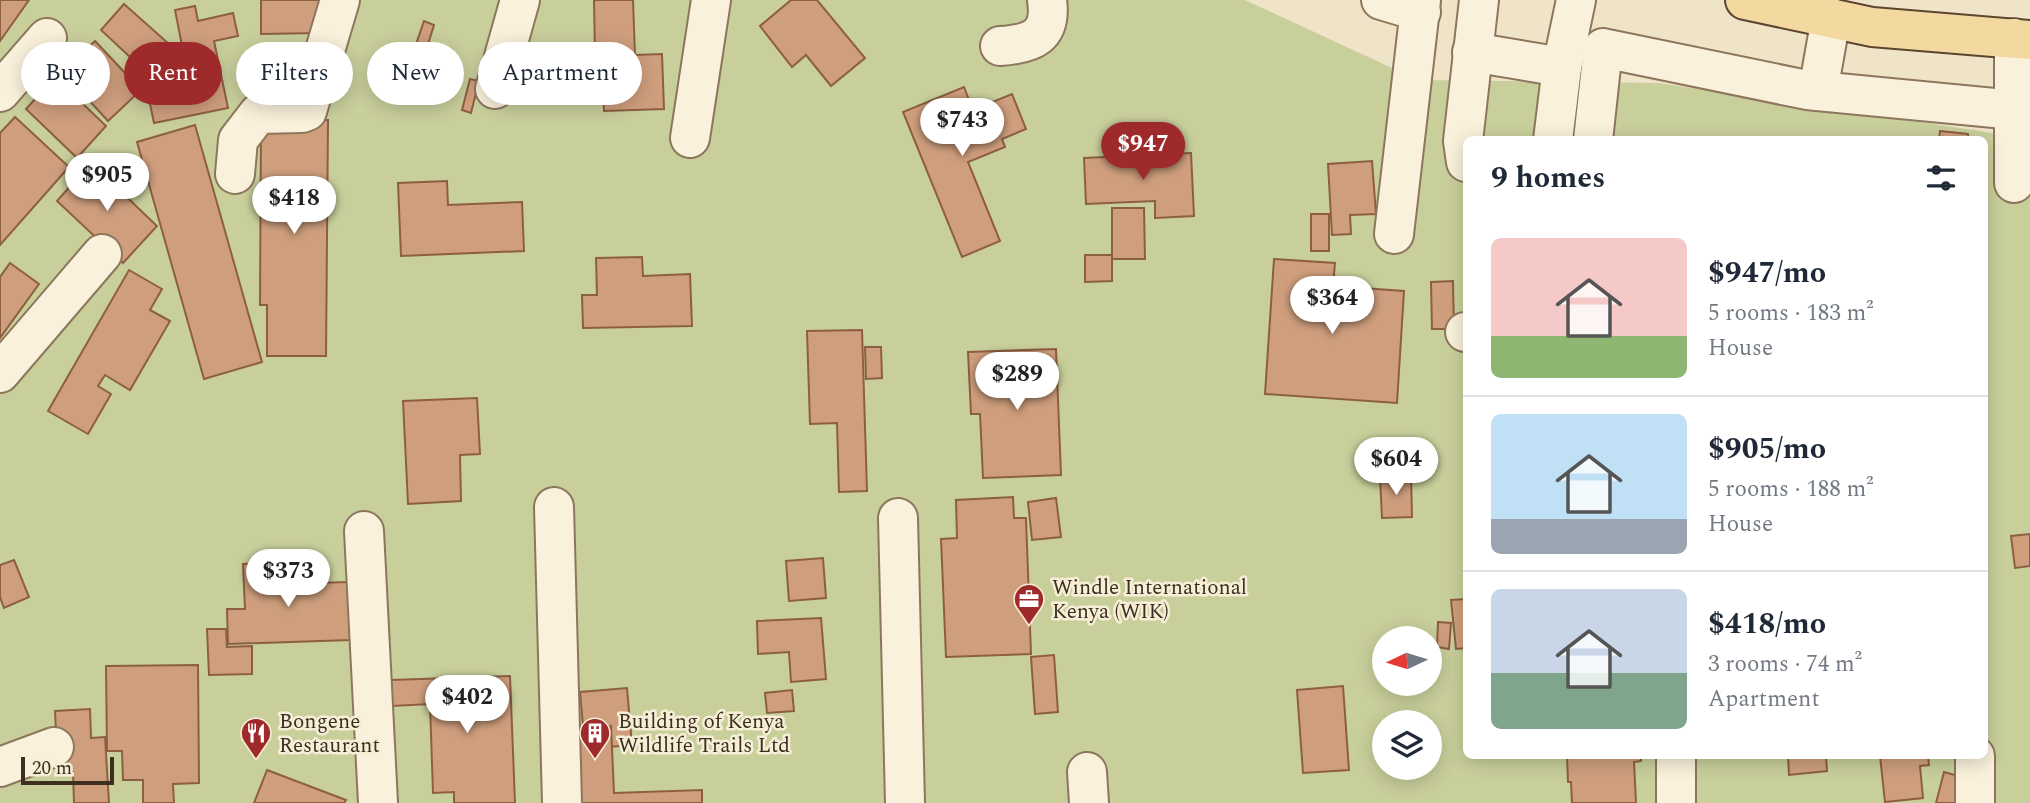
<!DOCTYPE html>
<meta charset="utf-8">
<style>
:root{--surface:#fff;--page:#f2f2f3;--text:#1f2937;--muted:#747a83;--line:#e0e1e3;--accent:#9e2a2b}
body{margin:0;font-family:Spectral,serif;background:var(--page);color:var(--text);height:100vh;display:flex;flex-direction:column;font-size:26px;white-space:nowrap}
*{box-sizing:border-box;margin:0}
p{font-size:23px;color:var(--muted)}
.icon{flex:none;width:38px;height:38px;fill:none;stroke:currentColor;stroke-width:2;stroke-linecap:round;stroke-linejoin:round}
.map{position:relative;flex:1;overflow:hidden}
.side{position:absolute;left:1463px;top:136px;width:525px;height:623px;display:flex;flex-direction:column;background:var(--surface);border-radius:10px;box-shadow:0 4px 18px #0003}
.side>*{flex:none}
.top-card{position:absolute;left:21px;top:42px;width:665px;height:63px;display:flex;gap:14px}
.needle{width:46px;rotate:266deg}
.buttons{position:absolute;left:1372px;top:626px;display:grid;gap:14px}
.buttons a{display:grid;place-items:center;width:70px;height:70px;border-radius:50%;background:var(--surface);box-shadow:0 4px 18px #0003;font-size:35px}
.scale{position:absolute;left:21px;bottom:18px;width:93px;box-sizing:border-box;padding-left:7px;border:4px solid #3d2e20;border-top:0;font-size:19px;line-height:24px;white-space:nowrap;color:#3d2e20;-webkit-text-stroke:5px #f7eed8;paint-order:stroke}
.price{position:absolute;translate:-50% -60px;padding:0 16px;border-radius:24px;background:#fff;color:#222;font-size:23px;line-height:46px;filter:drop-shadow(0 2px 4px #0008)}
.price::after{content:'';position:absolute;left:50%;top:42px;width:21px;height:16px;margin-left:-10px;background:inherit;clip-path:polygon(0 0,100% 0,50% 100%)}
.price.selected{background:var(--accent);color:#fff}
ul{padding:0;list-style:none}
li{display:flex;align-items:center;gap:21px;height:175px;padding:0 28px}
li+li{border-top:2px solid var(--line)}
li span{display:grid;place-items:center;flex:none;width:196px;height:140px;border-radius:10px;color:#555}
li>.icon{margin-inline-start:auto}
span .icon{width:84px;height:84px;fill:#fffc;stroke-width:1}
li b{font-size:30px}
h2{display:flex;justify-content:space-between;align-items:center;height:84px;padding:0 28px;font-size:30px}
.tag{padding:0 24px;border-radius:32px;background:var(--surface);box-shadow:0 4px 18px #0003;font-size:24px;line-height:63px}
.tag.selected{background:var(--accent);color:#fff}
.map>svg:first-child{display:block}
</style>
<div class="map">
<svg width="2030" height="803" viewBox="0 0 2030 803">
<rect width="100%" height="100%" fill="#f0e4c8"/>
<path fill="#c9cf9b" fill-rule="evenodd" d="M0,0H1245L1418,80L1659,83L2000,134L2030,136V803H0ZM1466,140H1984V756H1466ZM1384,639H1430V684H1384ZM1384,723H1430V768H1384Z"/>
<g fill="#cf9f7d" stroke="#8d5f41" stroke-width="2">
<path d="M0,0H29L0,41Z"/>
<path d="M261,0H319L320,33L261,34Z"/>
<path d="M594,0H633L635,55L662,54L664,109L604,111L603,89L577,90L576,56H595Z"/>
<path d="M791,0H817L865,58L831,86L806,55L792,67L760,26Z"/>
<path d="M124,4L169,44L145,71L101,30Z"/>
<path d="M195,6L198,21L233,13L238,36L214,41L228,108L154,123L144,75L186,66L175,10Z"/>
<path d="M424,21L434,25L424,57L413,53Z"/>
<path d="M95,41L141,90L108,121L63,72Z"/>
<path d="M55,77L106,126L77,158L26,109Z"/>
<path d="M470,79L479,81L471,113L462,110Z"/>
<path d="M964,87L973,110L1012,94L1026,129L1002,139L1005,147L968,162L1000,241L962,257L903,112Z"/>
<path d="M15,117L69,167L0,245V133Z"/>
<path d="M261,120H328L326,356H267V305H260Z"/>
<path d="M195,125L262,362L204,379L137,142Z"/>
<path d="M1940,131L1968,134V140H1939Z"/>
<path d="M1191,153L1194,216L1155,218V201L1086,204L1084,158Z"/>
<path d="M1372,161L1376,214L1350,215L1351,234L1332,235L1328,164Z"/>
<path d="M91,163L157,226L123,263L57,201Z"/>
<path d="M447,181L448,205L522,202L524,251L401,256L398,183Z"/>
<path d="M1112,208H1144L1145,259H1112Z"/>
<rect x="1311" y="214" width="18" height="37"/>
<path d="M1085,255H1112V281L1085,282Z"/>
<path d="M642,257L643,276L690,274L692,326L583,328L582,295H597L596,258Z"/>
<path d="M1274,259L1335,263L1333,286L1404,291L1397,403L1265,394Z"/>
<path d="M10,263L39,284L0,338V277Z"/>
<path d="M129,270L162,289L150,310L170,321L130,390L105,375L98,386L111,394L88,434L48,411Z"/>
<path d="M1453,281L1454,329H1432L1431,282Z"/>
<path d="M862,330L867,491L839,492L837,423L810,424L807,331Z"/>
<path d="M865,347H881L882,378L866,379Z"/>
<path d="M1056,349L1061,475L983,478L980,414H971L968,352Z"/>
<path d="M477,398L480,454L460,455L461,501L408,504L403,401Z"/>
<path d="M1411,476L1412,517L1382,518L1380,477Z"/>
<path d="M1013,497L1014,518H1026L1031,654L946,657L941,539L957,538L956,500Z"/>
<path d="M1056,498L1061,537L1032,540L1028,502Z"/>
<path d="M2030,534V566L2015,568L2011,536Z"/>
<path d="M823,558L826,598L789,601L786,561Z"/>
<path d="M14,560L29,597L4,608L0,597V565Z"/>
<path d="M282,562L283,584L348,582L350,640L228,644L227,609H245L243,564Z"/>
<path d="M1466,599V648L1456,649L1451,600Z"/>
<path d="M821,618L826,679L791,682L789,652L758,654L757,621Z"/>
<path d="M1438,622L1451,623L1449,649L1437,647Z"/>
<path d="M207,629H226L227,647L252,646V674L209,675Z"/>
<path d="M1054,655L1058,712L1035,714L1031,657Z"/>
<path d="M198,665L199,783L173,784L174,803H143V780H123L122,751H107L106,666Z"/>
<path d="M510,676L515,803H454V792L433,793L430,704L392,706L391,680Z"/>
<path d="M1343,686L1349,770L1303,773L1297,690Z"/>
<path d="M627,688L632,745L585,749L580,692Z"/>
<path d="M792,690L794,711L767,713L765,693Z"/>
<path d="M90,709L91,738L105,737L109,803H74L73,772L58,773L55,711Z"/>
<path d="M611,726L614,793L702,790V803H579L576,730Z"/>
<path d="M1567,756H1641V761L1634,762L1636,803H1572L1571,782H1568Z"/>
<path d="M1788,756H1826L1827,771L1789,775Z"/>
<path d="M1880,756H1928L1929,765L1920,766L1923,798L1885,802Z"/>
<path d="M267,770L346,800L344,803H254Z"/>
<path d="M1944,772L1962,777L1955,803H1936Z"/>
</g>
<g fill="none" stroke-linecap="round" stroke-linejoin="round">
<g stroke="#8d765c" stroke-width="42">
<g id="minor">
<path d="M1381,0L1421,12"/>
<path d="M2014,38V183"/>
<path d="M1000,46C1033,44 1052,36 1047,0"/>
<path d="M1472,52L1562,67"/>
<path d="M495,89L520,0"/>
<path d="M1818,91L1831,18"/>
<path d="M0,92L47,38"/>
<path d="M690,138L711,0"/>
<path d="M1553,140L1562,67L1576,0"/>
<path d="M1593,140L1603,48L1807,90L2015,110"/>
<path d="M1466,162L1463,141L1479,0"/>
<path d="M235,174L238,140L258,114L302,113L307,111L340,0"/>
<path d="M1394,234L1421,0"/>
<path d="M1465,332H1466"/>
<path d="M0,373L102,254"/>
<path d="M554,507L562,803"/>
<path d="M898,518L905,803"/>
<path d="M364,531L378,803"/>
<path d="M1676,756V803"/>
<path d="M1975,756V803"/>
<path d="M0,767L54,747"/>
<path d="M1087,772L1089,803"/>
</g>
</g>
<g stroke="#5b4430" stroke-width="42">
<path id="major" d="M1745,0L1872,27L2030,40"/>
</g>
<use href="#minor" stroke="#faf1dc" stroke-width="38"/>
<use href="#major" stroke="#f3d9a0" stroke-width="38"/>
</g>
<defs>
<g id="office-pin" transform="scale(1.575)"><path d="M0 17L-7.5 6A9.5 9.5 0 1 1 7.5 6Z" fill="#9e2a2b" stroke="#f7eed8"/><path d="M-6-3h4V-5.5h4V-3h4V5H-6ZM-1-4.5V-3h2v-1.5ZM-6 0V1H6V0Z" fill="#fff"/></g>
<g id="restaurant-pin" transform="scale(1.575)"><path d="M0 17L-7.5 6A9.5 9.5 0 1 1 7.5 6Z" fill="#9e2a2b" stroke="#f7eed8"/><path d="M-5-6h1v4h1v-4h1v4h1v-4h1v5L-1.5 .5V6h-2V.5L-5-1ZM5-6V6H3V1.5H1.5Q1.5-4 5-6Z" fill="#fff"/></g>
<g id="building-pin" transform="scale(1.575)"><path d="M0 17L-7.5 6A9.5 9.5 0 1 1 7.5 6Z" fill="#9e2a2b" stroke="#f7eed8"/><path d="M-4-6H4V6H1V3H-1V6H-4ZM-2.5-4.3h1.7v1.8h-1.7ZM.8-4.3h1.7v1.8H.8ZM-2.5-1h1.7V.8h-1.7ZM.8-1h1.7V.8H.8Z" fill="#fff"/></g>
</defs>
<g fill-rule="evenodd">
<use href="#office-pin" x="1029" y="599"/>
<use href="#restaurant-pin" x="256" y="733"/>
<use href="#building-pin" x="595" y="733"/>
</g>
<g text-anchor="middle" stroke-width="5" stroke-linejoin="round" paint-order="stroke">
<g font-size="21" fill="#3d2e20" stroke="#f7eed8" text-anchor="start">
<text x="1052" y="594">Windle International<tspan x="1052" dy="24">Kenya (WIK)</tspan></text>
<text x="279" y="728">Bongene<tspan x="279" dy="24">Restaurant</tspan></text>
<text x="618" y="728">Building of Kenya<tspan x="618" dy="24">Wildlife Trails Ltd</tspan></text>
</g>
</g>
</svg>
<div class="buttons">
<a><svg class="needle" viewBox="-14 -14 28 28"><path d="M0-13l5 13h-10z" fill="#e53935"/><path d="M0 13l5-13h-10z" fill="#747a83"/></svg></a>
<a><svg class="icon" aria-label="layers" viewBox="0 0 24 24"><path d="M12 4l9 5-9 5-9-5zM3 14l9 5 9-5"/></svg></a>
</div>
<div class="scale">20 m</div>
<b class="price" style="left:962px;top:158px">$743</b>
<b class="price selected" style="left:1143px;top:182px">$947</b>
<b class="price" style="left:107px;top:213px">$905</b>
<b class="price" style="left:294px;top:236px">$418</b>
<b class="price" style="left:1332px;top:336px">$364</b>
<b class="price" style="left:1017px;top:412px">$289</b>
<b class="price" style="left:1396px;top:497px">$604</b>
<b class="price" style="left:288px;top:609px">$373</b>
<b class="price" style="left:467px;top:735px">$402</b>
<div class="top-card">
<a class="tag">Buy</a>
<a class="tag selected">Rent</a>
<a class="tag">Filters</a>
<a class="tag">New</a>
<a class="tag">Apartment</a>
</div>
<section class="side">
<h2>9 homes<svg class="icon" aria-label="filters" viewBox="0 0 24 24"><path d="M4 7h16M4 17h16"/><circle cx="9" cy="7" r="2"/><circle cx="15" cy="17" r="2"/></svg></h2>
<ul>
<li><span style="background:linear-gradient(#f6c9c9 70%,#8fb573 0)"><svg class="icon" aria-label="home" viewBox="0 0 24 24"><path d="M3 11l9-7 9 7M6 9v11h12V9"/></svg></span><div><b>$947/mo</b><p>5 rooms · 183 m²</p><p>House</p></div></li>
<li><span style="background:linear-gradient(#bfe0f5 75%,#9aa5b1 0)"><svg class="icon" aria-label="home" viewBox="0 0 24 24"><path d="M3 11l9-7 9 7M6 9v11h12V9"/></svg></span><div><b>$905/mo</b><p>5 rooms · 188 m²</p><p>House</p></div></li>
<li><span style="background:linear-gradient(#c9d6e8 60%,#7fa58c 0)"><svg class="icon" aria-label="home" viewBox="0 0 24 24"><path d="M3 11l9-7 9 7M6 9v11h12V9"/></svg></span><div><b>$418/mo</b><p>3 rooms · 74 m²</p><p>Apartment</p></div></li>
</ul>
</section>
</div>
